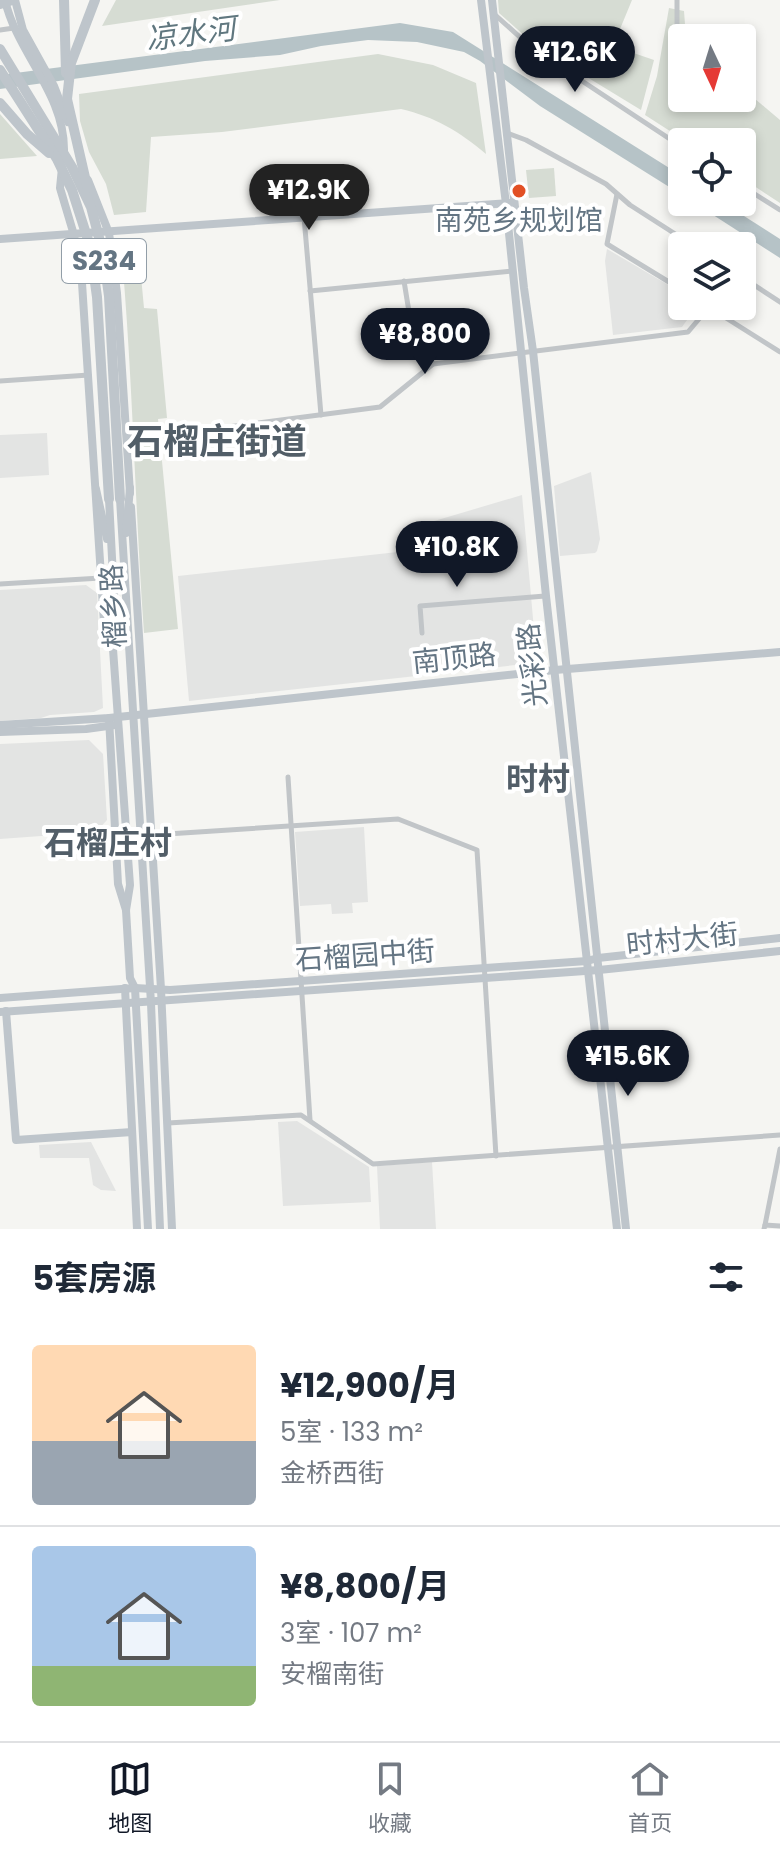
<!DOCTYPE html>
<html lang="zh">
<meta charset="utf-8">
<style>
:root{--surface:#fff;--page:#f6f6f7;--text:#1f2937;--muted:#747a83;--line:#e0e1e3;--accent:#111827}
body{margin:0;font-family:Poppins,"Noto Sans SC",sans-serif;background:var(--page);color:var(--text);height:100vh;display:flex;flex-direction:column;font-size:30px;white-space:nowrap}
*{box-sizing:border-box;margin:0}
p{font-size:26px;color:var(--muted)}
.icon{flex:none;width:44px;height:44px;fill:none;stroke:currentColor;stroke-width:2;stroke-linecap:round;stroke-linejoin:round}
.map{position:relative;height:1229px;overflow:hidden}
.panel{display:flex;flex-direction:column;background:var(--surface);flex:1}
.panel>*{flex:none}
.needle{width:52px;rotate:176deg}
.buttons{position:absolute;left:668px;top:24px;display:grid;gap:16px}
.buttons a{display:grid;place-items:center;width:88px;height:88px;border-radius:8px;background:var(--surface);box-shadow:0 4px 12px #0003;font-size:40px}
.price{position:absolute;translate:-50% -68px;padding:0 18px;border-radius:28px;background:var(--accent);color:#fff;font-size:26px;line-height:52px;filter:drop-shadow(0 2px 4px #0008)}
.price::after{content:'';position:absolute;left:50%;top:48px;width:24px;height:18px;margin-left:-12px;background:inherit;clip-path:polygon(0 0,100% 0,50% 100%)}
.price.on{background:#222;color:#fff}
ul{padding:0;list-style:none}
li{display:flex;align-items:center;gap:24px;height:200px;padding:0 32px}
li+li{border-top:2px solid var(--line)}
li span{display:grid;place-items:center;flex:none;width:224px;height:160px;border-radius:8px;color:#555}
li>.icon{margin-inline-start:auto}
span .icon{width:96px;height:96px;fill:#fffc;stroke-width:1}
li b{font-size:34px}
h2{display:flex;justify-content:space-between;align-items:center;height:96px;padding:0 32px;font-size:34px}
.dock{display:flex;justify-content:space-around;align-items:center;height:112px;border-top:2px solid var(--line);background:var(--surface);font-size:22px;color:var(--muted)}
.dock a{display:grid;justify-items:center;gap:4px}
.dock .on{color:var(--accent)}
.map>svg:first-child{display:block}
</style>
<div class="map">
<svg width="780" height="1229" viewBox="0 0 780 1229">
<rect width="100%" height="100%" fill="#f5f5f2"/>
<g fill="#e3e4e3">
<path d="M607,249L682,293V306H697L682,327L613,335L605,261Z"/>
<path d="M47,433L49,475L0,478V435Z"/>
<path d="M591,472L600,539L597,551L595,553L560,556L554,486Z"/>
<path d="M522,495L536,652L525,664L189,701L178,576L416,550L414,527Z"/>
<path d="M86,585L97,593L103,708L94,712L50,715L41,718L0,721V590Z"/>
<path d="M89,740L103,754L107,820L96,832L0,839V744Z"/>
<path d="M364,827L368,902L352,903L353,913L332,914L331,904L300,906L295,832Z"/>
<path d="M297,1121L369,1167L371,1202L283,1206L278,1122Z"/>
<path d="M91,1142L116,1191L101,1190L93,1185L89,1158H40L39,1145Z"/>
<path d="M432,1162L436,1229H380L377,1166Z"/>
</g>
<g fill="#d6dcd3">
<path d="M116,0H280L102,26Z"/>
<path d="M498,0H632L613,46L654,60L641,110L536,46L499,13Z"/>
<path d="M669,8L684,11L686,38H682V98H742V88L780,120V203L742,178V142H687L645,115L657,76Z"/>
<path d="M378,54L433,65L476,83L486,154C459,131 435,117 401,109L222,132L151,137L146,212L114,215L106,184L89,152L80,121L79,94Z"/>
<path d="M0,114L37,156L0,159Z"/>
<path d="M554,168L556,196L529,198L526,170Z"/>
<path d="M139,255L144,308L157,309L167,418L158,419L178,629L144,633C135,508 133,383 122,258Z"/>
</g>
<g fill="#b6c3c7">
<path d="M400,23L453,32L682,176V195L540,106L480,61L464,52L417,42L368,40L321,46L280,55L205,61L0,89V75Z"/>
<path d="M693,202H722L780,239V258Z"/>
</g>
<g fill="none" stroke-linecap="round" stroke-linejoin="round">
<g stroke="#c1c5c8" stroke-width="5">
<path d="M677,0V38L682,51"/>
<path d="M493,13L532,48L682,147"/>
<path d="M0,30L14,28"/>
<path d="M507,133L526,140L606,184L630,205L694,246"/>
<path d="M742,186L780,210"/>
<path d="M617,194L607,244L682,290"/>
<path d="M304,217L321,415"/>
<path d="M742,277L780,302"/>
<path d="M404,281L410,318L433,364L688,332L709,307"/>
<path d="M310,291L512,271"/>
<path d="M707,306L780,352"/>
<path d="M0,381L89,375"/>
<path d="M127,437L175,434L380,407L433,364"/>
<path d="M0,584L101,578"/>
<path d="M422,633L420,606L545,596"/>
<path d="M288,777L310,1120"/>
<path d="M152,835L398,819L477,850L496,1156"/>
<path d="M168,1123L301,1115L373,1164L780,1135"/>
<path d="M765,1225L780,1149"/>
<path d="M764,1229L765,1225L780,1226"/>
</g>
<g stroke="#bec5cb" stroke-width="8">
<path d="M5,0C17,53 65,94 64,151"/>
<path d="M15,0L23,30L54,86L68,122"/>
<path d="M481,0L506,204L546,596L617,1229"/>
<path d="M492,0L524,288L533,351L626,1229"/>
<path d="M62,168L60,188L74,235L82,283L105,638L113,649"/>
<path d="M88,180L109,233L117,293L130,493"/>
<path d="M0,239L510,203"/>
<path d="M131,507L161,989L172,1229"/>
<path d="M109,718L118,884L126,910"/>
<path d="M0,725L109,718L555,670L780,652"/>
<path d="M0,732L86,729L115,725"/>
<path d="M125,988L137,1229"/>
<path d="M6,1011L16,1140L132,1132"/>
</g>
<g stroke="#bec5cb" stroke-width="8">
<path d="M96,489L107,539"/>
<path d="M109,499L116,636L113,649L130,885L126,910L130,978L135,988L148,1229"/>
<path d="M120,499L151,1003L160,1229"/>
<path d="M126,533L130,488"/>
<path d="M0,998L135,988L170,990L587,961L598,958L780,938"/>
<path d="M0,1012L599,970L780,951"/>
</g>
<g stroke="#bec5cb" stroke-width="10">
<path d="M64,0L66,73"/>
<path d="M0,4L12,0"/>
<path d="M0,49L72,167L91,207L103,253L109,296L120,499"/>
<path d="M0,70L57,159L72,190L90,246L97,297L109,499"/>
<path d="M0,103L27,134L49,153"/>
<path d="M87,186L67,99L71,63L95,0"/>
</g>
</g>
<circle fill="#e25025" stroke="#fff" stroke-width="3" cx="519" cy="191" r="8"/>
<g text-anchor="middle" stroke-width="8" stroke-linejoin="round" paint-order="stroke">
<rect fill="#fff" stroke="#929ea8" stroke-width="2" x="62" y="239" width="84" height="44" rx="6"/>
<g font-size="26" font-weight="bold" fill="#647583">
<text x="104" y="270">S234</text>
</g>
<g font-size="28" fill="#647583" stroke="#fff">
<text x="519" y="230">南苑乡规划馆</text>
</g>
<g font-size="28" fill="#647583" stroke="#fff">
<text transform="translate(113 606) rotate(-93)" y="10">榴乡路</text>
<text transform="translate(454 658) rotate(-6)" y="10">南顶路</text>
<text transform="translate(532 665) rotate(-96)" y="10">光彩路</text>
<text transform="translate(682 939) rotate(-6)" y="10">时村大街</text>
<text transform="translate(365 955) rotate(-4)" y="10">石榴园中街</text>
</g>
<g font-size="30" font-style="italic" fill="#60777f" stroke="#fff">
<text transform="translate(191 34) rotate(-7)" y="10">凉水河</text>
</g>
<g font-size="32" font-weight="bold" fill="#525e68" stroke="#fff">
<text x="538" y="790">时村</text>
<text x="108" y="854">石榴庄村</text>
</g>
<g font-size="36" font-weight="bold" fill="#525e68" stroke="#fff">
<text x="217" y="454">石榴庄街道</text>
</g>
</g>
</svg>
<div class="buttons">
<a><svg class="needle" viewBox="-14 -14 28 28"><path d="M0-13l5 13h-10z" fill="#e53935"/><path d="M0 13l5-13h-10z" fill="#747a83"/></svg></a>
<a><svg class="icon" aria-label="locate" viewBox="0 0 24 24"><circle cx="12" cy="12" r="6"/><path d="M12 2v4M12 18v4M2 12h4M18 12h4"/></svg></a>
<a><svg class="icon" aria-label="layers" viewBox="0 0 24 24"><path d="M12 4l9 5-9 5-9-5zM3 14l9 5 9-5"/></svg></a>
</div>
<b class="price" style="left:575px;top:94px">¥12.6K</b>
<b class="price on" style="left:309px;top:232px">¥12.9K</b>
<b class="price" style="left:425px;top:376px">¥8,800</b>
<b class="price" style="left:457px;top:589px">¥10.8K</b>
<b class="price" style="left:628px;top:1098px">¥15.6K</b>
</div>
<section class="panel">
<h2>5套房源<svg class="icon" aria-label="filters" viewBox="0 0 24 24"><path d="M4 7h16M4 17h16"/><circle cx="9" cy="7" r="2"/><circle cx="15" cy="17" r="2"/></svg></h2>
<ul>
<li><span style="background:linear-gradient(#ffd9b3 60%,#9aa5b1 0)"><svg class="icon" aria-label="home" viewBox="0 0 24 24"><path d="M3 11l9-7 9 7M6 9v11h12V9"/></svg></span><div><b>¥12,900/月</b><p>5室 · 133 m²</p><p>金桥西街</p></div></li>
<li><span style="background:linear-gradient(#a9c7e8 75%,#8fb573 0)"><svg class="icon" aria-label="home" viewBox="0 0 24 24"><path d="M3 11l9-7 9 7M6 9v11h12V9"/></svg></span><div><b>¥8,800/月</b><p>3室 · 107 m²</p><p>安榴南街</p></div></li>
</ul>
</section>
<nav class="dock">
<a class="on"><svg class="icon" aria-label="map" viewBox="0 0 24 24"><path d="M3 6l6-2 6 2 6-2v14l-6 2-6-2-6 2zM9 4v14M15 6v14"/></svg>地图</a>
<a><svg class="icon" aria-label="saved" viewBox="0 0 24 24"><path d="M7 4h10v16l-5-4-5 4z"/></svg>收藏</a>
<a><svg class="icon" aria-label="home" viewBox="0 0 24 24"><path d="M3 11l9-7 9 7M6 9v11h12V9"/></svg>首页</a>
</nav>
